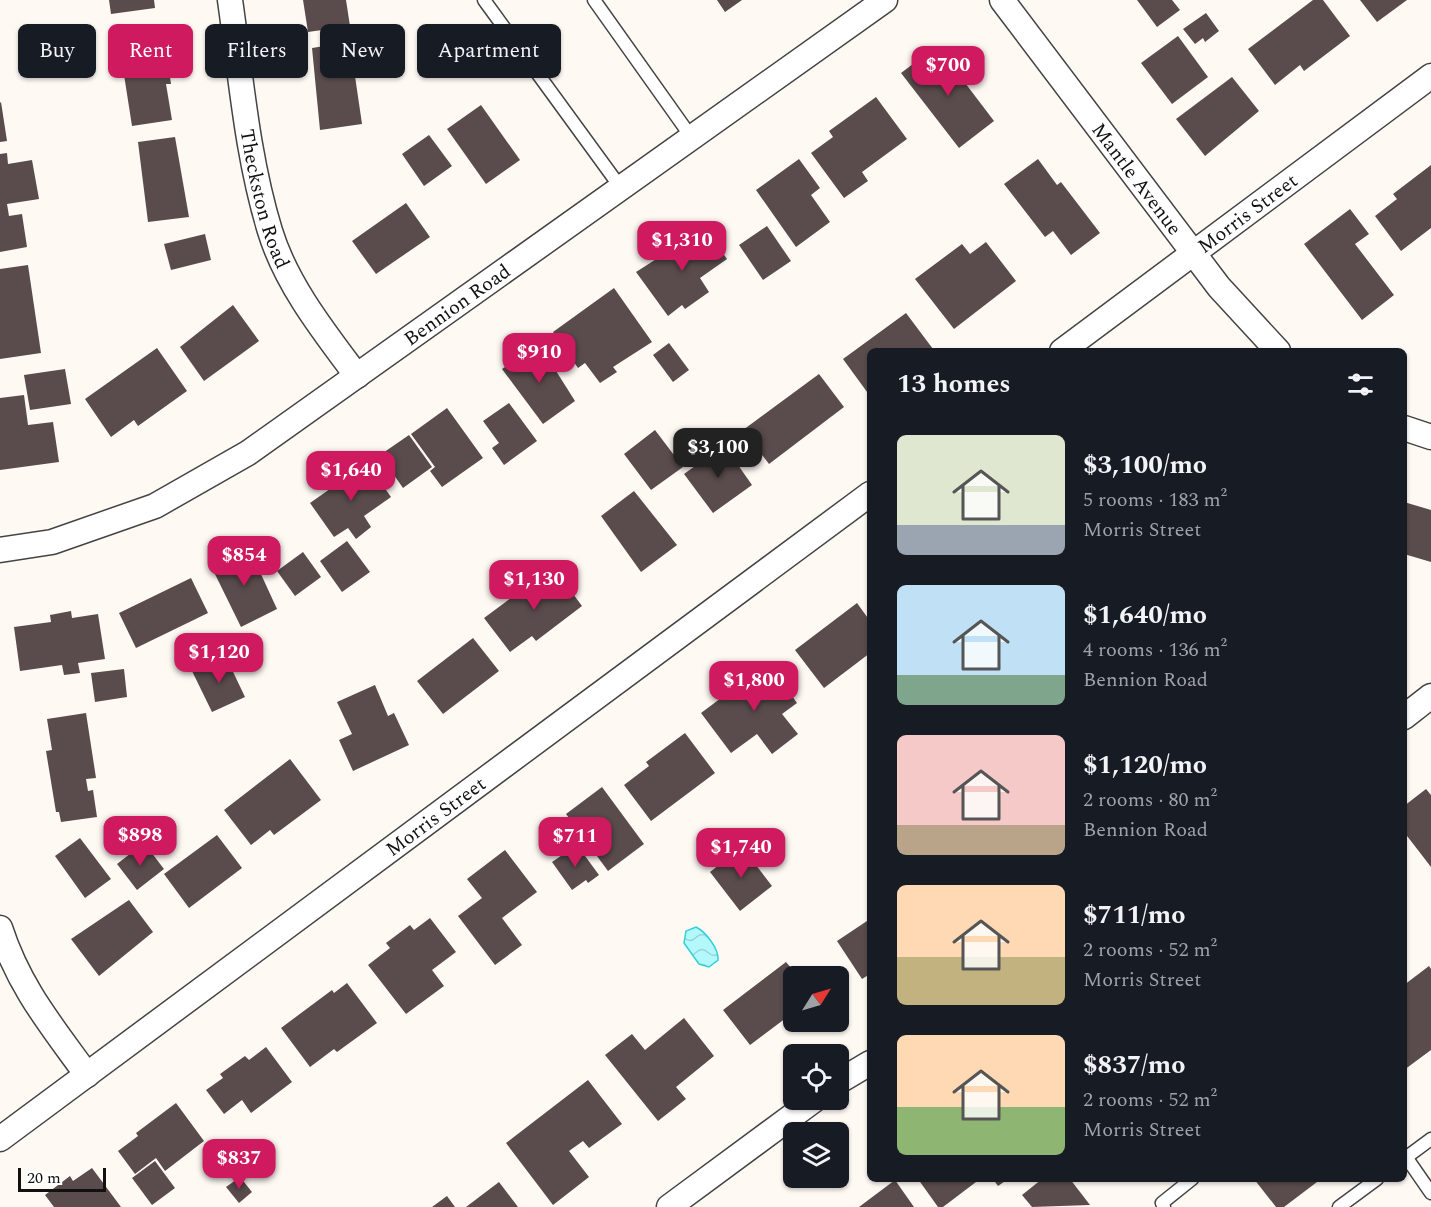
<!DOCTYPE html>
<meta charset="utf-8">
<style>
:root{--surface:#171b24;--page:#242831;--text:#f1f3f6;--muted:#9ea1a6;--accent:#cf1a60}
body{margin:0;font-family:Spectral,serif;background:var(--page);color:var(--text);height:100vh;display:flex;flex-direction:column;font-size:22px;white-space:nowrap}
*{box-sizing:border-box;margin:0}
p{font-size:20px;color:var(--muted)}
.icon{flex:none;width:33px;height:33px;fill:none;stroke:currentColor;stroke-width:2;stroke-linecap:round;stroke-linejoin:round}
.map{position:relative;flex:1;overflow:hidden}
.drawer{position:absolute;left:867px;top:348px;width:540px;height:834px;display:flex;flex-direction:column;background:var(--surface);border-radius:9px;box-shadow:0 2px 4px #0004}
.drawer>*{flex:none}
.hud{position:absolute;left:18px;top:24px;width:570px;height:54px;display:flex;gap:12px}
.needle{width:39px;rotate:53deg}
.controls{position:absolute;left:783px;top:966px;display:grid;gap:12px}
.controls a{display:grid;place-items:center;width:66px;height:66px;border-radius:9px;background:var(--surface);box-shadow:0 2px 4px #0004;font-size:30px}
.scale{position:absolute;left:18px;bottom:15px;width:88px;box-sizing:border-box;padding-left:6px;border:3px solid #111;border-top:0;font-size:16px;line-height:21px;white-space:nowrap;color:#111;-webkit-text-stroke:4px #fff;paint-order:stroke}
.price{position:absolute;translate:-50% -51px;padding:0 14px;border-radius:12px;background:var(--accent);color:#fff;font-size:20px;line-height:39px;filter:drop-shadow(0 2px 3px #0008)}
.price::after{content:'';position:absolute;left:50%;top:36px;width:18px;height:14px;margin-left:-9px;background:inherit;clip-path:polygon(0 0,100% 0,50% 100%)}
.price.current{background:#222;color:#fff}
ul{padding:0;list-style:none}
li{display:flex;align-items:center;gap:18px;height:150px;padding:0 30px}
li span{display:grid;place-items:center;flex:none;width:168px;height:120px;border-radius:9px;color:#555}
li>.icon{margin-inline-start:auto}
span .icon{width:72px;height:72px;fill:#fffc;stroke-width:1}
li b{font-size:26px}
h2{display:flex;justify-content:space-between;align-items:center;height:72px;padding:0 30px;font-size:26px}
.chip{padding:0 21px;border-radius:9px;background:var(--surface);box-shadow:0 2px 4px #0004;font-size:21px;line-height:54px}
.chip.current{background:var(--accent);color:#fff}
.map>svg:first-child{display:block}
</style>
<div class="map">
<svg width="1431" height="1207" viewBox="0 0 1431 1207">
<defs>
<pattern id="water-waves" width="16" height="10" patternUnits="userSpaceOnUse" patternTransform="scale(1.5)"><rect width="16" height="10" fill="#b3f9fc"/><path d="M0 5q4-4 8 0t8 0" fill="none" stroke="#99d4d7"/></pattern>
</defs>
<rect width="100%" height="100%" fill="#fff9f4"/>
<path fill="url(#water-waves)" stroke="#33d0da" stroke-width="1.5" d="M696,927C706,932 719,949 718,960L709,967L699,964L684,943L686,931Z"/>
<g fill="#5a4c4c">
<path d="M109,0H154L155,8L111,14Z"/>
<path d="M303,0H346L350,26L308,32Z"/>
<path d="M717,0H742L725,12Z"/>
<path d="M1137,0H1172L1180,10L1157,27Z"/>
<path d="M1313,0H1323L1350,36L1304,71L1300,65L1275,85L1248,49Z"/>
<path d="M1360,0H1407L1377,22Z"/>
<path d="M1206,13L1219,31L1205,42L1203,38L1195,44L1183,29Z"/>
<path d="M163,27L171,84H166L172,120L132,126L122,62L119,63L114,34Z"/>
<path d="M1178,36L1208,77L1172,104L1141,63Z"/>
<path d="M350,42L362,124L320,130L312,48Z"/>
<path d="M937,46L994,121L959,148L901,73Z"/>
<path d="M1232,77L1259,111L1205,156L1176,119Z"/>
<path d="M876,97L907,139L862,172L868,181L844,198L811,153L833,137L829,131Z"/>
<path d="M1,102L7,141L0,142V103Z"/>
<path d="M481,105L520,160L486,184L447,129Z"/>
<path d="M429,135L452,166L424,186L402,154Z"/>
<path d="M175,137L189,217L148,222L138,142Z"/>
<path d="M7,153L8,164L32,160L39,199L7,204L9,216L22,214L27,247L0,252V154Z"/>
<path d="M799,159L820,188L811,195L830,222L796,247L756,190Z"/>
<path d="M1038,159L1057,185L1061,182L1100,233L1071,255L1053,231L1045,237L1004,184Z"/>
<path d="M1431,165V228L1401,251L1375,216L1397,199L1393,194Z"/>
<path d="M406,203L430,237L376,274L352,241Z"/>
<path d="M1350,209L1369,234L1355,244L1394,295L1362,320L1304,244Z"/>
<path d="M767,226L791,261L763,280L739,245Z"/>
<path d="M705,228L727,259L700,278L709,292L685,309L682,305L668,316L636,272Z"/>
<path d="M205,234L211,260L171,270L164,244Z"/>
<path d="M986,242L1016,281L954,329L915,279L962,244L970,254Z"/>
<path d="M28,265L41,353L0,359V269Z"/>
<path d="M614,288L652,342L613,367L617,372L600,383L585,363L578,368L553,332Z"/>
<path d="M233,305L259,341L204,381L180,347Z"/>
<path d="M906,313L933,349L870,351V396L843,359Z"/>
<path d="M669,343L689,370L673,382L653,355Z"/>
<path d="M539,344L575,401L543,424L502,369Z"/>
<path d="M157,348L187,391L138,426L134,420L111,437L85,399Z"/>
<path d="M65,369L71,404L30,410L24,375Z"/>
<path d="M819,374L844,407L769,464L743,430Z"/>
<path d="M24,395L28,425L53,422L59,462L0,470V398Z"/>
<path d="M509,403L537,441L504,465L492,448L499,443L483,421Z"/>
<path d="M447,408L483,458L442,487L430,471L435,467L411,434Z"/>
<path d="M655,430L683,467L651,490L624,454Z"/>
<path d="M409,435L432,467L403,488L380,455Z"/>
<path d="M724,445L752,485L713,513L684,474Z"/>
<path d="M367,463L391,497L364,516L371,527L356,539L348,528L334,537L310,503Z"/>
<path d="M634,491L677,545L641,572L601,516Z"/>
<path d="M1404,502L1431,510V562L1404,554Z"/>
<path d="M347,541L370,572L342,592L320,561Z"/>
<path d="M249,548L277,609L241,627L211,566Z"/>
<path d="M303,552L321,577L295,596L277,571Z"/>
<path d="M553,567L582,606L536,641L532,636L510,652L484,618Z"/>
<path d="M191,578L208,613L136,648L119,613Z"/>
<path d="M857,603L870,621V653L824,688L795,650Z"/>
<path d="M71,611L72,618L98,614L105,659L78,663L80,673L64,675L62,665L20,671L14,627L51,622L50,615Z"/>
<path d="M473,638L499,671L443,714L417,681Z"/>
<path d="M225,655L245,697L212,712L192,671Z"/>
<path d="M768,663L797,703L782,714L798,734L772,754L757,734L731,753L701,713Z"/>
<path d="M124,669L127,697L95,702L91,673Z"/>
<path d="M375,685L388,716L394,713L409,745L353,771L339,740L352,734L337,702Z"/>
<path d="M86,713L96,778L86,779L88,791L93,790L97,817L61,822L59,812H56L46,751L52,750L47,719Z"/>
<path d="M685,733L715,773L651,821L624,785L649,766L646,762Z"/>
<path d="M290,759L321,800L274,835L270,830L251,845L224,810Z"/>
<path d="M602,787L644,844L608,871L566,814Z"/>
<path d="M1426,789L1431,795V867L1404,832V806Z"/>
<path d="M217,835L242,868L189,908L164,874Z"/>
<path d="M80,838L111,879L85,898L55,856Z"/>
<path d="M144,843L164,869L137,890L117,864Z"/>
<path d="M577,845L599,875L588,883L586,880L572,890L552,862Z"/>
<path d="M742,847L772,886L740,911L710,872Z"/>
<path d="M505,850L537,892L502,918L522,945L495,965L458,916L482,898L467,879Z"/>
<path d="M129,900L153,932L99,976L71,939Z"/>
<path d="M430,918L456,952L432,970L444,986L406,1014L368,965L390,948L386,943L410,925L414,930Z"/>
<path d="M870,919V974L862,979L837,941Z"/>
<path d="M786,962L798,976H794V1012L750,1045L723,1010Z"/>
<path d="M1429,966L1431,969V1050L1404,1070V985Z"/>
<path d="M347,983L377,1023L337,1052L334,1049L310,1067L281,1028L332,990L334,993Z"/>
<path d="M684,1018L714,1056L676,1087L686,1099L658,1121L605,1055L632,1034L645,1050Z"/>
<path d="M266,1047L292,1082L251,1113L242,1100L224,1114L206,1090L223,1078L220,1074L245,1056L249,1060Z"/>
<path d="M588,1080L622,1124L589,1148L583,1141L569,1151L589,1177L553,1205L506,1143Z"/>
<path d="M176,1103L204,1141L165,1171L156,1158L135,1174L118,1151L138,1136L136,1133Z"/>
<path d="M155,1161L175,1188L152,1205L132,1178Z"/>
<path d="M92,1168L121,1207H54L45,1195L70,1176L73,1181Z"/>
<path d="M240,1177L252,1192L239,1203L226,1187Z"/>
<path d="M918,1179H980L943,1207H938Z"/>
<path d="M993,1179H1008L998,1186Z"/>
<path d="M1042,1179H1070L1090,1205L1032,1207L1022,1195Z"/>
<path d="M1254,1179H1321L1284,1207H1276Z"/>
<path d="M895,1180L914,1207H859Z"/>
<path d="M499,1182L518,1207H466Z"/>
<path d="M447,1196L455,1207H432Z"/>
</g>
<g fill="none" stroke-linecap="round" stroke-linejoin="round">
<g stroke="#444" stroke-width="15">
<g id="lane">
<path d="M484,0L621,188"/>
<path d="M594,0L692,138"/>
<path d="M1406,1157L1431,1193"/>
<path d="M1404,1159L1431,1139"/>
<path d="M1164,1207L1162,1203L1192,1179"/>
<path d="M1339,1207L1377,1179"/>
</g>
</g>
<g stroke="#444" stroke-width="27">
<g id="street">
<path id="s1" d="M230,0C241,77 247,156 270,231C286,284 324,332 357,376"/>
<path id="s2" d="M1002,0L1219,287L1278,351"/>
<path id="s3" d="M1062,351L1431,76"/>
<path d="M1404,428L1431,437"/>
<path id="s4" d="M0,550L52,542L155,506L248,453L885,0"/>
<path d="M1404,717L1431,696"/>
<path d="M0,928C19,987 51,1025 87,1075"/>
<path d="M838,1082L870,1063"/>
<path id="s5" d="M0,1139L870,494"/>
<path d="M669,1207L814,1100"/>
</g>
</g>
<use href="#lane" stroke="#fff" stroke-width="12"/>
<use href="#street" stroke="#fff" stroke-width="24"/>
</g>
<g text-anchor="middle" stroke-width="6" stroke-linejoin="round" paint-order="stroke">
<g font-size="20" fill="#111" stroke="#fff">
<text dy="7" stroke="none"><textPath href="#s2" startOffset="224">Mantle Avenue</textPath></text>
<text dy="7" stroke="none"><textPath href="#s1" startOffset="202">Theckston Road</textPath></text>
<text dy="7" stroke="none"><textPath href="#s3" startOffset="231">Morris Street</textPath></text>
<text dy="7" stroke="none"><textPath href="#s4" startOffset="525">Bennion Road</textPath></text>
<text dy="7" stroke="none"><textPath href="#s5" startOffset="542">Morris Street</textPath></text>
</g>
</g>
</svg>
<div class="controls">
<a><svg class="needle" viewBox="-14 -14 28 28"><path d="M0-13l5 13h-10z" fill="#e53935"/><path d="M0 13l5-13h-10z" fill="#9ea1a6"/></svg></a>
<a><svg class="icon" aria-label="locate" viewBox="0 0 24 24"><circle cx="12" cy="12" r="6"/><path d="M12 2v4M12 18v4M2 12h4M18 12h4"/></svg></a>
<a><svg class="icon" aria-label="layers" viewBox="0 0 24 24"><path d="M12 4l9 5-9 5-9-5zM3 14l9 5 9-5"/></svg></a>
</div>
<div class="scale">20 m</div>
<b class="price" style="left:948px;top:97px">$700</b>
<b class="price" style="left:682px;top:272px">$1,310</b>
<b class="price" style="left:539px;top:384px">$910</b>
<b class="price current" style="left:718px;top:479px">$3,100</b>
<b class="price" style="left:351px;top:502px">$1,640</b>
<b class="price" style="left:244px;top:587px">$854</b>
<b class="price" style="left:534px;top:611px">$1,130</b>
<b class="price" style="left:219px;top:684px">$1,120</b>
<b class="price" style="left:754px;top:712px">$1,800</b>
<b class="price" style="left:140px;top:867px">$898</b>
<b class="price" style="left:575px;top:868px">$711</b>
<b class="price" style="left:741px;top:879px">$1,740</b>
<b class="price" style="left:239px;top:1190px">$837</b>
<div class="hud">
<a class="chip">Buy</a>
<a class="chip current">Rent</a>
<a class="chip">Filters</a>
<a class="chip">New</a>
<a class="chip">Apartment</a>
</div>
<section class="drawer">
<h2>13 homes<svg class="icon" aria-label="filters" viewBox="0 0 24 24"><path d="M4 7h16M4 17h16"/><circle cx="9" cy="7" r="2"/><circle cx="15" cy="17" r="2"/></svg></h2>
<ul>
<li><span style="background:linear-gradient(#dfe7d0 75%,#9aa5b1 0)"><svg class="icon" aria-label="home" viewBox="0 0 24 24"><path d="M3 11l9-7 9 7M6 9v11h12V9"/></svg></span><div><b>$3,100/mo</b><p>5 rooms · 183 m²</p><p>Morris Street</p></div></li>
<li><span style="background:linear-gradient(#bfe0f5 75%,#7fa58c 0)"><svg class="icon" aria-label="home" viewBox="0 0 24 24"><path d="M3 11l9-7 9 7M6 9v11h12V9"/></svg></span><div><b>$1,640/mo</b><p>4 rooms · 136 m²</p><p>Bennion Road</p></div></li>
<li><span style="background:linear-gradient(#f6c9c9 75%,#b9a48a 0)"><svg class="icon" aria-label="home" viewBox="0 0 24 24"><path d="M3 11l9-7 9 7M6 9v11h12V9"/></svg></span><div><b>$1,120/mo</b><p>2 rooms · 80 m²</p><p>Bennion Road</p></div></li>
<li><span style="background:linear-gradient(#ffd9b3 60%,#c2b280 0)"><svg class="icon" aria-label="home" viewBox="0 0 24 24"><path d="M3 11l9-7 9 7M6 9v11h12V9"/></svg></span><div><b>$711/mo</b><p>2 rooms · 52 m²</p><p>Morris Street</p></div></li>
<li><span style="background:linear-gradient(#ffd9b3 60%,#8fb573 0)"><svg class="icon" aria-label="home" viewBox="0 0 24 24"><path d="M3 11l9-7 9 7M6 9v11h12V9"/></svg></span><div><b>$837/mo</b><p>2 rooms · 52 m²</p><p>Morris Street</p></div></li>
</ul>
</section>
</div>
